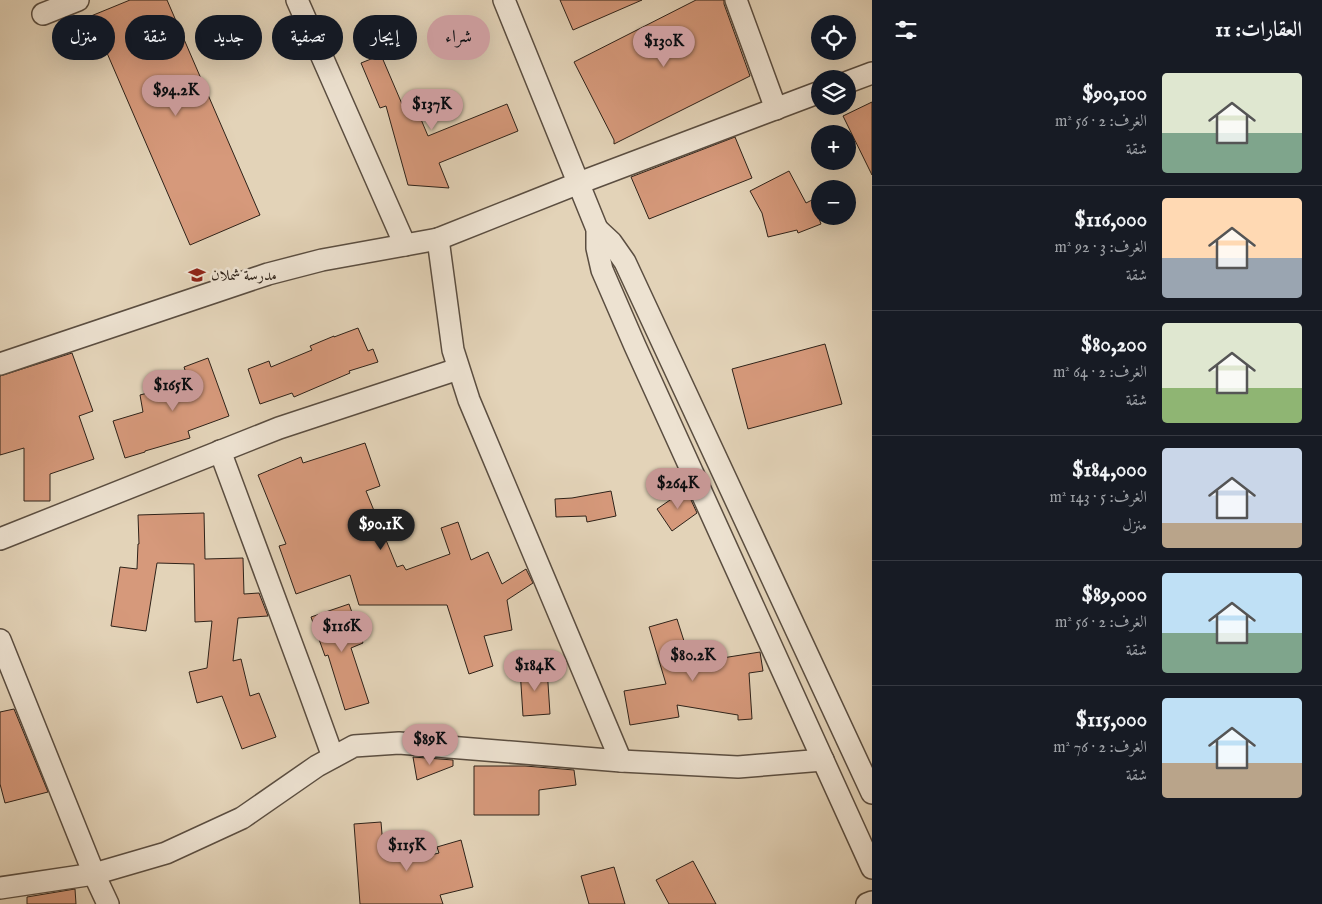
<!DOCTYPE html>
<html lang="ar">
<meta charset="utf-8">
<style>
:root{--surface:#171b24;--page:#242831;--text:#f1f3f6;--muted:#9ea1a6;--line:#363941;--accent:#c59692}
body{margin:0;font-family:"IM FELL English",Amiri,serif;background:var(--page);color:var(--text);direction:rtl;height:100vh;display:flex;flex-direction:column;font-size:19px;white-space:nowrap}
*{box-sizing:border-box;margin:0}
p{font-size:16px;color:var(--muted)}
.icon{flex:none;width:28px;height:28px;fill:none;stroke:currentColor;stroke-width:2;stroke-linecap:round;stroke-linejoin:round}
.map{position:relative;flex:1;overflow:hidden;direction:ltr}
.side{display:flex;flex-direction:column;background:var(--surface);width:450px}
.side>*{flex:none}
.top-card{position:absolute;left:15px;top:15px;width:475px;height:45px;direction:rtl;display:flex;gap:10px}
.fabs{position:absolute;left:811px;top:15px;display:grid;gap:10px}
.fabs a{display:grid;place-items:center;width:45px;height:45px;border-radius:50%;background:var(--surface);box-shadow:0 5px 20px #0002;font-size:25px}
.price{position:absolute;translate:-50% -42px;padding:0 11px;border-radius:18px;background:var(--accent);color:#111;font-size:16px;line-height:32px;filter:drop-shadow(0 1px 2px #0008)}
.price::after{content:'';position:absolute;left:50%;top:30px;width:15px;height:11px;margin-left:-8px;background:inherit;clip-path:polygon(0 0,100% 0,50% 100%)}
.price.on{background:#222;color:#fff}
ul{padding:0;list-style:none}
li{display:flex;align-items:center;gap:15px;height:125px;padding:0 20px}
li+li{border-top:1px solid var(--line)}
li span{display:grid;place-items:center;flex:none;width:140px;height:100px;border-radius:5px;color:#555}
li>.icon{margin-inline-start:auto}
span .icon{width:60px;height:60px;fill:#fffc;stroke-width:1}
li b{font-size:21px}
h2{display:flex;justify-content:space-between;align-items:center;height:60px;padding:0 20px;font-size:21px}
.chip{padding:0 18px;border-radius:22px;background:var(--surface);box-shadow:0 5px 20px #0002;font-size:18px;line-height:45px}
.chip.on{background:var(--accent);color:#111}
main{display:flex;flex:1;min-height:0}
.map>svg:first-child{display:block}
</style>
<main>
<section class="side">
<h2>العقارات: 11<svg class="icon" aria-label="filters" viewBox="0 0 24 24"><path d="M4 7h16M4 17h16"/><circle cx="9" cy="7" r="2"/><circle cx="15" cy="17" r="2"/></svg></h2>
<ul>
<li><span style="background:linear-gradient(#dfe7d0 60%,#7fa58c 0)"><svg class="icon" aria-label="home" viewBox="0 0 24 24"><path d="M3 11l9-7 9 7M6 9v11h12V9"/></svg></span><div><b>$90,100</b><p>الغرف: 2 · 56 m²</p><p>شقة</p></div></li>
<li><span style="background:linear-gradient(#ffd9b3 60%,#9aa5b1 0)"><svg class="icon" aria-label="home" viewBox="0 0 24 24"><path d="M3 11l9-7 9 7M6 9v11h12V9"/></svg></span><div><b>$116,000</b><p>الغرف: 3 · 92 m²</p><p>شقة</p></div></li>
<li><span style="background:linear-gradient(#dfe7d0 65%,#8fb573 0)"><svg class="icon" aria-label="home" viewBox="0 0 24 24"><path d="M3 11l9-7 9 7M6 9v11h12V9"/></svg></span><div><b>$80,200</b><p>الغرف: 2 · 64 m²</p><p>شقة</p></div></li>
<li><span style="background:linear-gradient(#c9d6e8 75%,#b9a48a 0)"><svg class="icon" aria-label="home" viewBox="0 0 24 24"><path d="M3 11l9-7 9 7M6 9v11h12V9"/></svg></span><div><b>$184,000</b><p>الغرف: 5 · 143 m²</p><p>منزل</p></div></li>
<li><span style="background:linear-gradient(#bfe0f5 60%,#7fa58c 0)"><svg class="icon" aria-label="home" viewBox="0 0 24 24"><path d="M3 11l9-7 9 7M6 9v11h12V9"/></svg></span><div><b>$89,000</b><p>الغرف: 2 · 56 m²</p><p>شقة</p></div></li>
<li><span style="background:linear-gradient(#bfe0f5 65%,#b9a48a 0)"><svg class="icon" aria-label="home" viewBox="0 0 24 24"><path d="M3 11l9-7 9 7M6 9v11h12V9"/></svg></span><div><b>$115,000</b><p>الغرف: 2 · 76 m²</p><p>شقة</p></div></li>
</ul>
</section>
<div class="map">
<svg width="872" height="904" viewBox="0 0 872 904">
<rect width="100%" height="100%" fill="#e3d3b8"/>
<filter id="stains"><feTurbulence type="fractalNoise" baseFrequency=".004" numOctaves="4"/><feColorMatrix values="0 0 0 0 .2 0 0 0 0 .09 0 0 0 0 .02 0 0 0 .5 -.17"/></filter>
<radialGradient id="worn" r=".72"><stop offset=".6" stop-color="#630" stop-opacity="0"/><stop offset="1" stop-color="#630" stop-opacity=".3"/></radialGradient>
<g fill="#d6997b" stroke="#2e2219">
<path d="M130,0H167L260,215L190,245L91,16Z"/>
<path d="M560,0H642L573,30Z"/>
<path d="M696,0H724V4L750,76L614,144V140L574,62Z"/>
<path d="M381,55L402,104L412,98L428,136L507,104L518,131L439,163L449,188L408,185L386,106L380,108L361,63Z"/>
<path d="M872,102V175L843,116Z"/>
<path d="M735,137L752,178L649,219L631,177Z"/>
<path d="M789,171L806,203L812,200L821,224L798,233L797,230L768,237L762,213L750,191Z"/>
<path d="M358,328L368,351L373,349L378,362L349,371L350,373L294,397L292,393L260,404L248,369L269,361L271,367L312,350L310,346L334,336V337Z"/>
<path d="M825,344L842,404L748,429L732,369Z"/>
<path d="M72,353L93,411L79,416L94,459L50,474V501H24V448L0,455V376Z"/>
<path d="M208,358L229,416L188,431L190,438L145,451V452L125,458L113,421L143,412L140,395L189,382L184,367Z"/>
<path d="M365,443L380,486L366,491L397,567L403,565L406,570L450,554L441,528L458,522L471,560L488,552L502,584L526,569L533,583L507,600L512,630L484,636L493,666L469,674L447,605H359L350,575L296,594L279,546L286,544L258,475L301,457L303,463Z"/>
<path d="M686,489L697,513L672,531L657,509Z"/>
<path d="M611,491L616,516L587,522L586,516L556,517L555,499L572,498Z"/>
<path d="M204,513L205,559L243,558L244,594L259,593L268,616L238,618L233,661L241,659L250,696L259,693L276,737L242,749L222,696L197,703L189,672L207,668L212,621L195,622L194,564L157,563L146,631L111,626L120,567L137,569L138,544H139L138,515Z"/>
<path d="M349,604L363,643L351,648L369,703L345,710L328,655L325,656L311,617Z"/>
<path d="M677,619L691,663L760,652L763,671L749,673L752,719L738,720V715L677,705L679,717L630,725L624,691L666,684L649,627Z"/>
<path d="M547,668L550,714L523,716L520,669Z"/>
<path d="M14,709L48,792L5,803L0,784V712Z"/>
<path d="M413,757L453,760V766L417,780Z"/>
<path d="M474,766H525L574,770L576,785L539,790V815H474Z"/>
<path d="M381,822L384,858L405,852L407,861L439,853L437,847L461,840L473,887L440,895L443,904H360L354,824Z"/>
<path d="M693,861L716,904H669L656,880Z"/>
<path d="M614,867L625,904H589L581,876Z"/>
<path d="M75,889L76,904H27V897Z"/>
</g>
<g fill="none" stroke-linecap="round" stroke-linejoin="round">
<g stroke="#5b4e41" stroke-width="24">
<g id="street">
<path d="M297,0L405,245"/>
<path d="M504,0L597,229V248L602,270L635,346L872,868"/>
<path d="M736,0L776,109"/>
<path d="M43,14L78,0"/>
<path d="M848,82L872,73"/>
<path d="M597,229L611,242L625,262L872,793"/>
<path d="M438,239L453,350L469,400L621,761"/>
<path d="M0,364L268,274L322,260L438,239L579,183L820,92"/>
<path d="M220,451L308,688L333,757"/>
<path d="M0,539L279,428L458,369"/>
<path d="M0,640L94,874L108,904"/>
<path d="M0,888L94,874L166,853L242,818L317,766L354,746L399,743L621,761L738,767L823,760"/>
<path d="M867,904L872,902"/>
</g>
</g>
<use href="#street" stroke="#ede2d1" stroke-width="21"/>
</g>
<defs>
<g id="school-bare" transform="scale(1.35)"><path d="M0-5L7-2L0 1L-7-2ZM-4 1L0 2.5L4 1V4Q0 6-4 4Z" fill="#8f2418" stroke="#ede2d1" stroke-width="2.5" paint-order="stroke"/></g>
</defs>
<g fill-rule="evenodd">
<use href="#school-bare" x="197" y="275"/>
</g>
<g text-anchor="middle" stroke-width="5" stroke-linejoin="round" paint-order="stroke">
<g font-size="15" fill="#2e2219" stroke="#ede2d1" text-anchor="start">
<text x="211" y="280">مدرسة شملان</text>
</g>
</g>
<rect width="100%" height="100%" filter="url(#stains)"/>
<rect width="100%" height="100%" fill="url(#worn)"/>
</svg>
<div class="fabs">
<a><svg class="icon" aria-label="locate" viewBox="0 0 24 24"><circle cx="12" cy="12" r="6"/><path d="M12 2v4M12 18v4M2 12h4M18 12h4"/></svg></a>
<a><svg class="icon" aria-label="layers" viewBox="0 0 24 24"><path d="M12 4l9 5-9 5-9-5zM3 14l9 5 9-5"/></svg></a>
<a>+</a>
<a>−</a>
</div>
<b class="price" style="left:664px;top:68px">$130K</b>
<b class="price" style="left:176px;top:117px">$94.2K</b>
<b class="price" style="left:432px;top:131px">$137K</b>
<b class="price" style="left:173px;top:412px">$165K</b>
<b class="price" style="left:678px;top:510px">$264K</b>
<b class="price on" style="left:381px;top:551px">$90.1K</b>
<b class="price" style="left:342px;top:653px">$116K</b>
<b class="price" style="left:693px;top:682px">$80.2K</b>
<b class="price" style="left:535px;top:692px">$184K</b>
<b class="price" style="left:430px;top:766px">$89K</b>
<b class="price" style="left:407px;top:872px">$115K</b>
<div class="top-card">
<a class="chip on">شراء</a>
<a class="chip">إيجار</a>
<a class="chip">تصفية</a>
<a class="chip">جديد</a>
<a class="chip">شقة</a>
<a class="chip">منزل</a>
</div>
</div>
</main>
